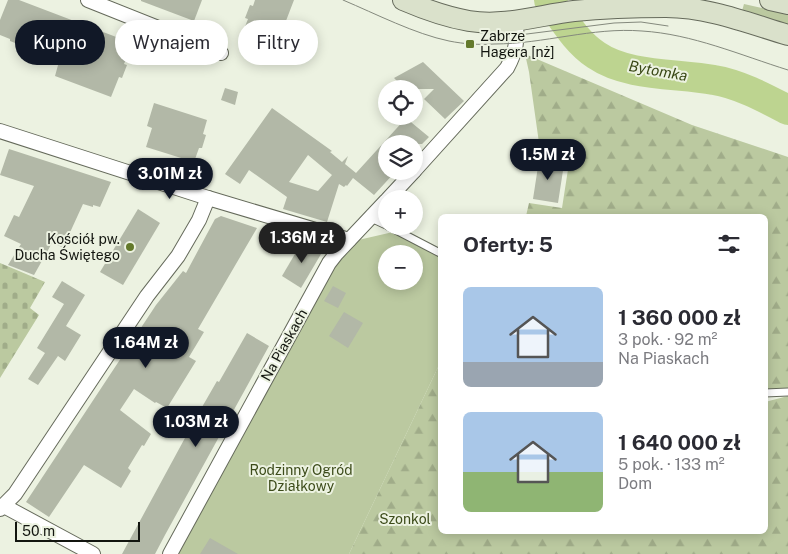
<!DOCTYPE html>
<html lang="pl">
<meta charset="utf-8">
<style>
:root{--surface:#fff;--page:#f2f2f3;--text:#2b2b33;--muted:#7c7c81;--accent:#111827}
body{margin:0;font-family:"Public Sans",sans-serif;background:var(--page);color:var(--text);height:100vh;display:flex;flex-direction:column;font-size:19px;white-space:nowrap}
*{box-sizing:border-box;margin:0}
p{font-size:16px;color:var(--muted)}
.icon{flex:none;width:28px;height:28px;fill:none;stroke:currentColor;stroke-width:2;stroke-linecap:round;stroke-linejoin:round}
.map{position:relative;flex:1;overflow:hidden}
.details{position:absolute;left:438px;top:214px;width:330px;height:320px;display:flex;flex-direction:column;background:var(--surface);border-radius:8px;box-shadow:0 2px 12px #0003}
.details>*{flex:none}
.top-card{position:absolute;left:15px;top:20px;width:348px;height:45px;display:flex;gap:10px}
.controls{position:absolute;left:378px;top:80px;display:grid;gap:10px}
.controls a{display:grid;place-items:center;width:45px;height:45px;border-radius:50%;background:var(--surface);box-shadow:0 2px 12px #0003;font-size:25px}
.scale{position:absolute;left:15px;bottom:12px;width:125px;box-sizing:border-box;padding-left:5px;border:2px solid #12150f;border-top:0;font-size:14px;line-height:18px;white-space:nowrap;color:#12150f;-webkit-text-stroke:4px #ecf2e1;paint-order:stroke}
.price{position:absolute;translate:-50% -42px;padding:0 11px;border-radius:18px;background:var(--accent);color:#fff;font-size:16px;line-height:32px;filter:drop-shadow(0 1px 2px #0008)}
.price::after{content:'';position:absolute;left:50%;top:30px;width:15px;height:11px;margin-left:-8px;background:inherit;clip-path:polygon(0 0,100% 0,50% 100%)}
.price.active{background:#222;color:#fff}
ul{padding:0;list-style:none}
li{display:flex;align-items:center;gap:15px;height:125px;padding:0 25px}
li span{display:grid;place-items:center;flex:none;width:140px;height:100px;border-radius:8px;color:#555}
li>.icon{margin-inline-start:auto}
span .icon{width:60px;height:60px;fill:#fffc;stroke-width:1}
li b{font-size:21px}
h2{display:flex;justify-content:space-between;align-items:center;height:60px;padding:0 25px;font-size:21px}
.tag{padding:0 18px;border-radius:22px;background:var(--surface);box-shadow:0 2px 12px #0003;font-size:18px;line-height:45px}
.tag.active{background:var(--accent);color:#fff}
.map>svg:first-child{display:block}
</style>
<div class="map">
<svg width="788" height="554" viewBox="0 0 788 554">
<defs>
<pattern id="forest-firs" width="22" height="20" patternUnits="userSpaceOnUse" patternTransform="scale(1.25)"><rect width="22" height="20" fill="#bbc9a0"/><path d="M5 1l3.5 6h-7zM16 11l3.5 6h-7z" fill="#a0ac89"/></pattern>
<pattern id="cemetery-stones" width="16" height="16" patternUnits="userSpaceOnUse" patternTransform="scale(1.25)"><rect width="16" height="16" fill="#bbc9a0"/><path d="M2 7V4a2 2 0 0 1 4 0v3zM10 15v-3a2 2 0 0 1 4 0v3z" fill="#a0ac89"/></pattern>
</defs>
<rect width="100%" height="100%" fill="#ecf2e1"/>
<g fill="#bbc9a0" fill-rule="evenodd">
<path d="M744,4L788,14V25L742,11Z"/>
<path d="M393,232L440,255V363L349,554H174L341,244ZM386,254H414V281H386Z"/>
</g>
<g fill="url(#forest-firs)">
<path d="M525,54L692,125L788,157V388L765,391V216H526L529,203L562,208L569,163L541,157L529,72Z"/>
<path d="M440,363V531H765V402L788,396V554H349Z"/>
</g>
<path fill="url(#cemetery-stones)" d="M0,263L45,282L30,308L39,315L0,378Z"/>
<g fill="none" stroke-linecap="round" stroke-linejoin="round">
<path stroke="#bdd490" stroke-width="30" d="M549,0C563,19 576,42 596,55C628,77 677,73 714,80C739,84 765,98 788,110"/>
</g>
<g fill="#b2b8a7" fill-rule="evenodd">
<path d="M8,0H19L132,43L124,64L127,65L122,78L119,77L111,97L55,76L60,58L24,44L23,46L10,41V39L0,35V20Z"/>
<path d="M141,0H202L194,21L141,1Z"/>
<path d="M255,0H294L274,52L240,39L248,19L245,18L250,5L253,6Z"/>
<path d="M423,62L464,101L445,119L424,99L434,89H405L394,78Z"/>
<path d="M225,88L238,92L235,105L221,100Z"/>
<path d="M154,103L207,120L203,134L206,135L202,148H199L194,162L146,147L152,128L147,126Z"/>
<path d="M272,108L332,151L330,152L342,162L348,156L345,164L356,173L406,118L429,137L422,144H386V171H396L374,195L353,178L347,186L346,185L344,187L339,184L327,222L283,209L287,197L249,170L240,184L225,174ZM308,155L332,175L318,191L289,182Z"/>
<path d="M9,149L111,182L100,207L93,205V207L83,204L67,239L62,247L52,243L34,275L8,265L21,244L4,236L14,215L19,217L34,186L0,175Z"/>
<path d="M539,160L564,164L558,203L533,199Z"/>
<path d="M138,209L160,223L123,285L100,272Z"/>
<path d="M221,216L257,228L198,329L204,332L189,357L196,361L167,408L156,402L155,403L134,389L120,410L151,434L144,446L142,445L128,468L131,471L121,488L84,465L49,517L26,502L156,305L183,271L186,273L215,219Z"/>
<path d="M302,242L324,249L301,288L282,276Z"/>
<path d="M62,281L85,295L66,326L81,335L65,361L58,356L38,385L28,379L45,353L37,348L64,304L52,297Z"/>
<path d="M333,286L346,293L338,308L324,301Z"/>
<path d="M344,312L363,323L348,348L329,336Z"/>
<path d="M247,333L269,346L165,535L155,554H122L198,414L217,381L219,382Z"/>
<path d="M210,538L238,554H200Z"/>
</g>
<g fill="none" stroke-linecap="round" stroke-linejoin="round">
<g stroke="#656a5b" stroke-width="9">
<g id="lane">
<path d="M371,218L386,225"/>
<path d="M388,226L440,253"/>
<path d="M765,393L788,392"/>
</g>
</g>
<g stroke="#656a5b" stroke-width="16">
<g id="street">
<path d="M88,0L221,53"/>
<path d="M0,131L208,198L349,240"/>
<path d="M414,171L507,68C517,50 517,41 516,20"/>
<path d="M388,199L414,171"/>
<path d="M4,506L93,554"/>
<path d="M0,509L15,494L147,296L178,256L199,220L208,198"/>
<path d="M170,554L329,263L336,254L386,201"/>
</g>
</g>
<g stroke="#656a5b" stroke-width="22">
<g id="secondary">
<path d="M403,0C424,9 446,17 469,21C504,27 540,15 574,11C604,8 636,7 666,7C708,7 748,23 788,35"/>
<path d="M770,0L788,4"/>
</g>
</g>
<use href="#lane" stroke="#fff" stroke-width="7"/>
<use href="#street" stroke="#fff" stroke-width="14"/>
<use href="#secondary" stroke="#dae1cb" stroke-width="20"/>
<g stroke="#84897d" stroke-width="1">
<path d="M343,0C376,14 415,34 449,41C464,44 479,45 494,44C544,44 592,27 642,31C692,34 740,55 788,70"/>
<path d="M519,35L614,23L641,22L668,26"/>
</g>
</g>
<g fill="#63792b" stroke="#ecf2e1" stroke-width="2">
<rect x="465" y="39" width="10" height="10" rx="2.5"/>
<circle cx="130" cy="247" r="5"/>
</g>
<g text-anchor="middle" stroke-width="4" stroke-linejoin="round" paint-order="stroke">
<g font-size="14" fill="#12150f" stroke="#ecf2e1" text-anchor="start">
<text x="480" y="41">Zabrze<tspan x="480" dy="16">Hagera [nż]</tspan></text>
<text x="120" y="244" text-anchor="end">Kościół pw.<tspan x="120" dy="16">Ducha Świętego</tspan></text>
</g>
<g font-size="14" fill="#12150f" stroke="#ecf2e1">
<text transform="translate(284 345) rotate(-61)" y="5">Na Piaskach</text>
</g>
<g font-size="14" fill="#3d4c1b" stroke="#ecf2e1">
<text x="301" y="475">Rodzinny Ogród<tspan x="301" dy="16">Działkowy</tspan></text>
<text x="405" y="524">Szonkol</text>
</g>
<g font-size="15" font-style="italic" fill="#394816" stroke="#ecf2e1">
<text transform="translate(658 71) rotate(10)" y="5">Bytomka</text>
</g>
</g>
</svg>
<div class="controls">
<a><svg class="icon" aria-label="locate" viewBox="0 0 24 24"><circle cx="12" cy="12" r="6"/><path d="M12 2v4M12 18v4M2 12h4M18 12h4"/></svg></a>
<a><svg class="icon" aria-label="layers" viewBox="0 0 24 24"><path d="M12 4l9 5-9 5-9-5zM3 14l9 5 9-5"/></svg></a>
<a>+</a>
<a>−</a>
</div>
<div class="scale">50 m</div>
<b class="price" style="left:548px;top:181px">1.5M zł</b>
<b class="price" style="left:170px;top:200px">3.01M zł</b>
<b class="price active" style="left:302px;top:264px">1.36M zł</b>
<b class="price" style="left:146px;top:369px">1.64M zł</b>
<b class="price" style="left:196px;top:448px">1.03M zł</b>
<div class="top-card">
<a class="tag active">Kupno</a>
<a class="tag">Wynajem</a>
<a class="tag">Filtry</a>
</div>
<section class="details">
<h2>Oferty: 5<svg class="icon" aria-label="filters" viewBox="0 0 24 24"><path d="M4 7h16M4 17h16"/><circle cx="9" cy="7" r="2"/><circle cx="15" cy="17" r="2"/></svg></h2>
<ul>
<li><span style="background:linear-gradient(#a9c7e8 75%,#9aa5b1 0)"><svg class="icon" aria-label="home" viewBox="0 0 24 24"><path d="M3 11l9-7 9 7M6 9v11h12V9"/></svg></span><div><b>1 360 000 zł</b><p>3 pok. · 92 m²</p><p>Na Piaskach</p></div></li>
<li><span style="background:linear-gradient(#a9c7e8 60%,#8fb573 0)"><svg class="icon" aria-label="home" viewBox="0 0 24 24"><path d="M3 11l9-7 9 7M6 9v11h12V9"/></svg></span><div><b>1 640 000 zł</b><p>5 pok. · 133 m²</p><p>Dom</p></div></li>
</ul>
</section>
</div>
